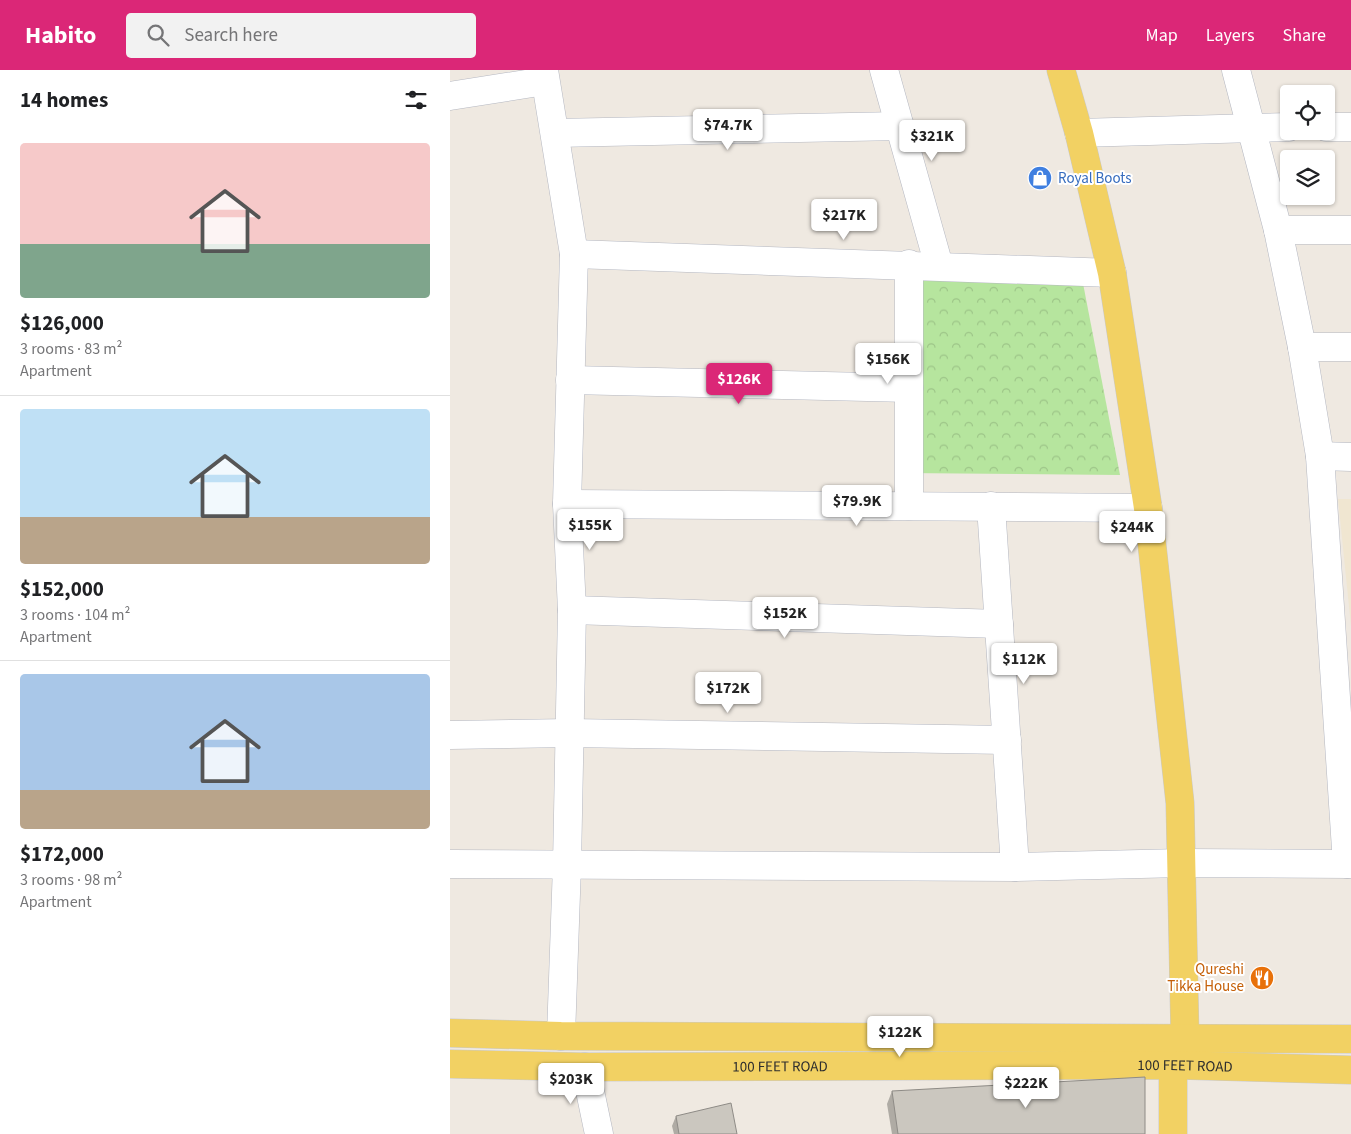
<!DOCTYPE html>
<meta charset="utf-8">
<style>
:root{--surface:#fff;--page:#f2f2f2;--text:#202124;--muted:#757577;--line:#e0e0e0;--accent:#db2777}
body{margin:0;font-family:"Source Sans 3",sans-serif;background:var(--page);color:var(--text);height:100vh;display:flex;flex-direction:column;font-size:19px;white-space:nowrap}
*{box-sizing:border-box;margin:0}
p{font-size:16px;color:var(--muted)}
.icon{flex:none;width:28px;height:28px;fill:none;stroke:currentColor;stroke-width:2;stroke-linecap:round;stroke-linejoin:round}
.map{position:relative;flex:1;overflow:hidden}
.drawer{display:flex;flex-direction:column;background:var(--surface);width:450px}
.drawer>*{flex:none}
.buttons{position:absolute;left:830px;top:15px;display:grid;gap:10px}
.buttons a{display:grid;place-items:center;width:55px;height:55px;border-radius:5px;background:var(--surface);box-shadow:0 1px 4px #0004;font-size:25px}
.price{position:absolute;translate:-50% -42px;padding:0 11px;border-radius:5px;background:#fff;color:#222;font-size:16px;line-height:32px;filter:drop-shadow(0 1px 2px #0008)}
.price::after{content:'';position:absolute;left:50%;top:30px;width:15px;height:11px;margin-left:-8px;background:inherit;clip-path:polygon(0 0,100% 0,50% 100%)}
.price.selected{background:var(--accent);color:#fff}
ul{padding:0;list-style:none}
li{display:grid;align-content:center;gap:10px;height:265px;padding:0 20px}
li+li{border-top:1px solid var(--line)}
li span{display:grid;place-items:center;height:155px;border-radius:5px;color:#555}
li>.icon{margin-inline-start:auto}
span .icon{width:90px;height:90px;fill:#fffc;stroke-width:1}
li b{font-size:21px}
h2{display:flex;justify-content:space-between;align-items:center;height:60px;padding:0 20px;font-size:21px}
header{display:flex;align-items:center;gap:30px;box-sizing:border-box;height:70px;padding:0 25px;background:var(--accent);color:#fff}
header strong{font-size:24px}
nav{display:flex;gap:28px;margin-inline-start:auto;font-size:18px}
.search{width:350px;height:45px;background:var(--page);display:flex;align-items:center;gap:12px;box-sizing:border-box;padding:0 18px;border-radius:5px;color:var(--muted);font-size:19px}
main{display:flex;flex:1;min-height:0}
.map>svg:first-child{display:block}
</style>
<header>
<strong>Habito</strong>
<div class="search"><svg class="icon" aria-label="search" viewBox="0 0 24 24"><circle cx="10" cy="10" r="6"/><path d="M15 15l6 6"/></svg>Search here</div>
<nav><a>Map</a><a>Layers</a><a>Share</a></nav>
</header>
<main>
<section class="drawer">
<h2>14 homes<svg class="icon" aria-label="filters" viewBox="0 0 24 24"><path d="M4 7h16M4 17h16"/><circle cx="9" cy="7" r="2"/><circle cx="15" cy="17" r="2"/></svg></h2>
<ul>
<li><span style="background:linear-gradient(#f6c9c9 65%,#7fa58c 0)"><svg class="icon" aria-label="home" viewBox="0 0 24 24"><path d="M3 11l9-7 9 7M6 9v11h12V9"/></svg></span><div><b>$126,000</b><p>3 rooms · 83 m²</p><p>Apartment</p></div></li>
<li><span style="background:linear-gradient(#bfe0f5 70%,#b9a48a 0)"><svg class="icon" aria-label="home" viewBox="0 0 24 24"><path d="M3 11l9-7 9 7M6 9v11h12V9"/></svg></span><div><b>$152,000</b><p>3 rooms · 104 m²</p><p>Apartment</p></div></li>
<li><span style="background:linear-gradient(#a9c7e8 75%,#b9a48a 0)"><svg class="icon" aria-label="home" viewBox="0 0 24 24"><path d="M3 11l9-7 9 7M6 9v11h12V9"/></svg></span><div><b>$172,000</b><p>3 rooms · 98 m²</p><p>Apartment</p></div></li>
</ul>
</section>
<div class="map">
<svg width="901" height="1064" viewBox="0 0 901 1064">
<defs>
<pattern id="park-crowns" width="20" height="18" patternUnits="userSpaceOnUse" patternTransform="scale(1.25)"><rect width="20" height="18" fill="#b6e59e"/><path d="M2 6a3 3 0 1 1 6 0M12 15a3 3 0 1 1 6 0" fill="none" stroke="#9dc588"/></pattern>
</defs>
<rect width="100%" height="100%" fill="#efe9e1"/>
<path fill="#f0e6d1" d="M888,429H901V556Z"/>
<path fill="url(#park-crowns)" d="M459,194L631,203L670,405L451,403Z"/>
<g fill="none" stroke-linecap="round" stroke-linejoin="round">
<g stroke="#b4b7c1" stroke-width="29">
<g id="minor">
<path d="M94,0L124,184L117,434L122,540L117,795L111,966"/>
<path d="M434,0L489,196"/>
<path d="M786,0L828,160L852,277L870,386L897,794"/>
<path d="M0,26L95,11"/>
<path d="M876,57H901"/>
<path d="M105,63L450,56"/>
<path d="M629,63L839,57"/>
<path d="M828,160H901"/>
<path d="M124,184L662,203"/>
<path d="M459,194V436"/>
<path d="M852,277H901"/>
<path d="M120,310L459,318"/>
<path d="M870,386L901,387"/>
<path d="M117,434L698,438"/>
<path d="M541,436L565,797"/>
<path d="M122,540L549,554"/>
<path d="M0,665L119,663L557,670"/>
<path d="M0,794L565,797L732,793L901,794"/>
<path d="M135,997L149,1064"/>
</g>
</g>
<g stroke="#c9c9c9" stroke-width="29">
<g id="major">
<path d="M611,0L629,63L662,203L698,438L730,733L735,968L723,995V1064"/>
<path d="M0,963L111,966L901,969"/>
<path id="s1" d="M0,994L135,997L723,995L901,1000"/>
</g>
</g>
<use href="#minor" stroke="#fff" stroke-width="28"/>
<use href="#major" stroke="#f2d163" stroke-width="28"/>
</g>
<g fill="#afaba4">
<path d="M442,1021L695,1064H442L437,1034Z"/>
<path d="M226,1046L287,1064H224L222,1056Z"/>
</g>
<g fill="#cbc7bf" stroke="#8e8b86">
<path d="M695,1007V1064H448L442,1021Z"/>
<path d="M281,1033L287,1064H229L226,1046Z"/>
</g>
<defs>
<g id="shop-disc" transform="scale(1.25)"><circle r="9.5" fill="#3f7fe0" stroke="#fff"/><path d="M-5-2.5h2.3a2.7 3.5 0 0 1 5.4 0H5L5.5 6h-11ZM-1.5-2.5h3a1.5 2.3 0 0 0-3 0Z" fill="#fff"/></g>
<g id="restaurant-disc" transform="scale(1.25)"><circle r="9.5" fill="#e8710a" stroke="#fff"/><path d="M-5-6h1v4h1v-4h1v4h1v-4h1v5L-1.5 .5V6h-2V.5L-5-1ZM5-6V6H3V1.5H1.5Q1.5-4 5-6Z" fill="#fff"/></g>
</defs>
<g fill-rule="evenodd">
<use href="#shop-disc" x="590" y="108"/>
<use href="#restaurant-disc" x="812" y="908"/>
</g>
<g text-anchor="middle" stroke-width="4" stroke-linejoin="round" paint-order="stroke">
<g font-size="15" fill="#366cbe" stroke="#fff" text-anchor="start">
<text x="608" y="113">Royal Boots</text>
</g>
<g font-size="15" fill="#c56008" stroke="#fff" text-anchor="end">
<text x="794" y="904">Qureshi<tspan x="794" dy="17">Tikka House</tspan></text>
</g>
<g font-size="15" fill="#2e2e2e" stroke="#fff">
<text dy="5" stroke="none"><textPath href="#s1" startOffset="330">100 FEET ROAD</textPath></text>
<text dy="5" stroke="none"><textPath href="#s1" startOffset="735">100 FEET ROAD</textPath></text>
</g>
</g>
</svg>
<div class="buttons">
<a><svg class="icon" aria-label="locate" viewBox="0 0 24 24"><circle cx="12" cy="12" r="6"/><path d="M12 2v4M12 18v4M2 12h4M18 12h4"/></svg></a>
<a><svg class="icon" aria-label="layers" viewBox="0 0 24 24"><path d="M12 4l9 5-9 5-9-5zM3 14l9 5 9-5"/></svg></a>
</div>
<b class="price" style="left:278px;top:81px">$74.7K</b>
<b class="price" style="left:482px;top:92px">$321K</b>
<b class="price" style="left:394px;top:171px">$217K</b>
<b class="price" style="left:438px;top:315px">$156K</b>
<b class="price selected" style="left:289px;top:335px">$126K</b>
<b class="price" style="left:407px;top:457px">$79.9K</b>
<b class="price" style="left:140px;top:481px">$155K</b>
<b class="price" style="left:682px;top:483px">$244K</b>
<b class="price" style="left:335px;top:569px">$152K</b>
<b class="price" style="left:574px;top:615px">$112K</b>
<b class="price" style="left:278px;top:644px">$172K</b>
<b class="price" style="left:450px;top:988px">$122K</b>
<b class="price" style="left:121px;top:1035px">$203K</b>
<b class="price" style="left:576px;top:1039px">$222K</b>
</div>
</main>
